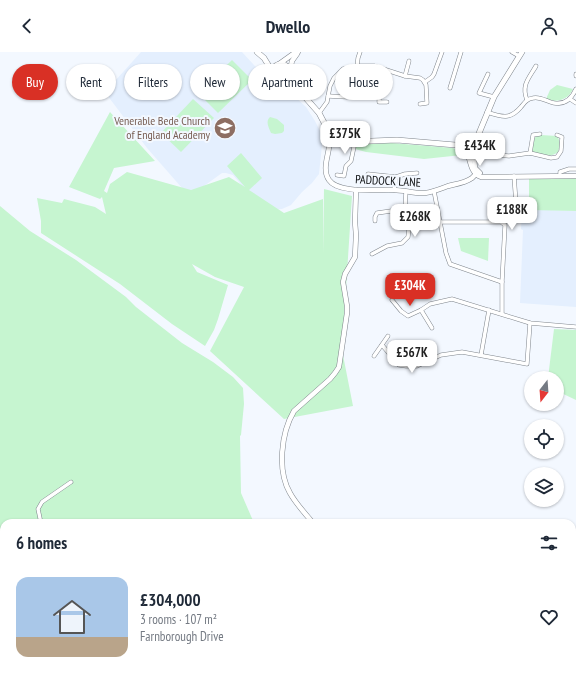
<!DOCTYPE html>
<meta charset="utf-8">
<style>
:root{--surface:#fff;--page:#f6f6f7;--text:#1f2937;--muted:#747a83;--accent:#d93025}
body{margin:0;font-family:"PT Sans Narrow",sans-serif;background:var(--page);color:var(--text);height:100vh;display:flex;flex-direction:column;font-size:15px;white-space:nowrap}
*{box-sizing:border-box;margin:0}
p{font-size:13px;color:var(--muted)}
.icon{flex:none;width:22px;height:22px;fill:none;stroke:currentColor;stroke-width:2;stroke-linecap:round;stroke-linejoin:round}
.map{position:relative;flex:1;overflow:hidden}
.sheet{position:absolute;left:0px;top:467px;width:576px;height:156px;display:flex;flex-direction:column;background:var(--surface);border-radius:12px 12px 0 0;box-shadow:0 1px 3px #0004}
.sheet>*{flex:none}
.top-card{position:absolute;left:12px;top:12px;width:552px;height:36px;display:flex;gap:8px}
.needle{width:26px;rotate:197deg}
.controls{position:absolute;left:524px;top:319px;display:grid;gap:8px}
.controls a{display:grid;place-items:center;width:40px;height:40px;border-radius:50%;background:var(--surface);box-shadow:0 1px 3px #0004;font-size:20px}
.price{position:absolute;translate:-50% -34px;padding:0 9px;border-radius:8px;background:#fff;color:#222;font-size:13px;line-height:26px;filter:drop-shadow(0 1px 2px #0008)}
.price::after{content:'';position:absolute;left:50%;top:24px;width:12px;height:9px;margin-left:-6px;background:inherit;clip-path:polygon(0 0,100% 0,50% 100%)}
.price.on{background:var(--accent);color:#fff}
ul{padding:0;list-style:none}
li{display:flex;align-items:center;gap:12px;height:100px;padding:0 16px}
li span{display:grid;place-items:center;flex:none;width:112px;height:80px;border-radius:12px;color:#555}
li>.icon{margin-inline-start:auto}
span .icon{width:48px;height:48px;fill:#fffc;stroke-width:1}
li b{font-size:17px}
h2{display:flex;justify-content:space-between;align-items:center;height:48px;padding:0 16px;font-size:17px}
.chip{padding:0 14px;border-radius:18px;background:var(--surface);box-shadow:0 1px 3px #0004;font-size:14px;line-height:36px}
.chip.on{background:var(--accent);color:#fff}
header{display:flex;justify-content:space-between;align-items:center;height:52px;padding:0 16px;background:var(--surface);font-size:18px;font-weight:800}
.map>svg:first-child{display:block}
</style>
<header><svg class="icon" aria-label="back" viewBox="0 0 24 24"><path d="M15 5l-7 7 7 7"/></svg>Dwello<svg class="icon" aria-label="person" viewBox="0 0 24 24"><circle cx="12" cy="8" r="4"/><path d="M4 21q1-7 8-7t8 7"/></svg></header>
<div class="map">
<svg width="576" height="623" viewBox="0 0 576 623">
<rect width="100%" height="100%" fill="#f3f8ff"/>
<g fill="#e4effe">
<path d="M141,0H242L264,24L263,30L259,36L265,44L270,41L285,38L290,40L306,55L315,69L322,83V93L319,122L312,131L302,140L291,153L282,157L273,158L244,136L233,123L226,121H222L204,134L195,138H188L182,136L147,96L107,43L106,39Z"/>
<path d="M522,157L576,159V255L520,251L523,178L521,177Z"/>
</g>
<g fill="#c6f5d0">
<path d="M232,8L252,28L218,61L198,41Z"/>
<path d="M557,33L573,37C568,48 557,51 546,47L550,38Z"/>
<path d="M193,47L214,66L181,100L161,81Z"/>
<path d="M110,60L155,109L114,116L104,139L107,141L110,132L127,120L191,138L229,125L245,135L227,114L241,101L262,126L249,138L284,161L323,147V202L324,137L352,144L342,298L353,354L284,367L210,299L244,235L215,225L192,212L197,220L228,233L218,267L214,278L205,294L172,272L120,232L41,181V169L37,146L62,151L64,147L95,155L106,162L102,145L100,147L69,135Z"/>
<path d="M270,65L277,67L284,73V79L282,81L275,82L271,81C269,76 265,69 270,65Z"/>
<path d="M541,83L557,84C561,89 560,95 558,100C549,107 541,102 531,100L535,85Z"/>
<path d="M392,91L453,96L458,99L462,103L424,107L366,100L355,97L358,92Z"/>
<path d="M529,126H576V159L529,158Z"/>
<path d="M0,154L30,179L76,208L126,245L136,255L182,291L213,310L233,325L243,336L244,352L241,383L240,384L241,441L254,471H4V546L0,538Z"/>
<path d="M458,186H489L488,209L461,199Z"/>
<path d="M554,277L576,278V348L557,339V326H548Z"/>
<path d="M576,490V539L572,543V492Z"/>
<path d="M1,585L4,591V619H21L24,623H0Z"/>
<path d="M128,619H175L178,623H127Z"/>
</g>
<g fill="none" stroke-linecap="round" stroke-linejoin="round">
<g stroke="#7f858c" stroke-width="4.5">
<g id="minor">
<path d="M512,0L519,4"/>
<path d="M357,14L358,6L360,0"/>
<path d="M380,16L379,50H387"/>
<path d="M488,22L479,41L494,45"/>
<path d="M576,22V24"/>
<path d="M405,24L409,9"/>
<path d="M425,30L432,25L434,22L442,0"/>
<path d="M450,36L461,0"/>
<path d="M328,44L347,45"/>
<path d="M570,47L576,51"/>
<path d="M527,48C521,33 529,26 536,14"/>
<path d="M487,60C502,65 510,68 521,55C525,50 527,47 533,46C541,44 547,50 554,51C565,53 572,46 576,37"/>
<path d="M319,61L327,50L330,34L334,26L343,17L357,14H374L405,24L420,26L423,28L426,33L427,51L420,52"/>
<path d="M530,101L533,83L540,82"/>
<path d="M478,103L486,102L509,104L530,101L551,106L557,105L561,99L562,85L557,83"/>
<path d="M498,103L500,90"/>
<path d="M368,122L396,125"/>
<path d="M337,123L344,124L346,114L351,109L355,90"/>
<path d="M514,124L516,151"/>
<path d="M560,124V120L569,117H576"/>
<path d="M394,138L396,125L405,122L417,121"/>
<path d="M434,139L446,201L450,212L502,230"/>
<path d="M375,169V165L377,161L405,157"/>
<path d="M440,170H501L505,173L502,230V262"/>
<path d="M372,202L387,194L402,191L408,185L409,177L405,157L406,139"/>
<path d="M392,248L401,259L408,264L421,258L430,252L452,247L530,271L576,275"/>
<path d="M421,258L432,276"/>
<path d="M382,293L399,313L406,314H417L441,303L462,300L527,312L530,271"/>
<path d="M481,303L489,258"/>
<path d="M374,304L388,284"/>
<path d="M41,471L38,457L42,450L71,430"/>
<path d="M87,619L90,623"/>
<path d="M102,623L106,619"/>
</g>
</g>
<g stroke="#7f858c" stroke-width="5.5">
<g id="tertiary">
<path d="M279,12L293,2L298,0"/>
<path d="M290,18L292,9L297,2"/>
<path d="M329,80C329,85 329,90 329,95C328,105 322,118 329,128C338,142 379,137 394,138C404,138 415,142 425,141C433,140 440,137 448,134C456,132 465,131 472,126C474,124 476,122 478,120"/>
<path d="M469,106C471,114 473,122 481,125L576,124"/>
<path d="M474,106L475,116L480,121"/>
<path d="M313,471C305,461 296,452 290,441C277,419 281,381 294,359L330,327L335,321L339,315L347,261V254L343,230L345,222L355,205L356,183L355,170L356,138"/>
<path d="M352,623L353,619"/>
</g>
</g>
<g stroke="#7f858c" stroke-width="6">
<g id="secondary">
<path d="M257,0L264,6L272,19"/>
<circle cx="281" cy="21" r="9"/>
<path d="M290,22L297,36L319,61L329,80L337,87L347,90L397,88L467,94"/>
<circle cx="472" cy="99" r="7"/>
<path d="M476,94L477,86L494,45L522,0"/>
<path d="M0,543L4,552"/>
<path d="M0,554L4,561"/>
<path d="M40,619L43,623"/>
<path d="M45,619L48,623"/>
</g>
</g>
<use href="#minor" stroke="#fff" stroke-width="3.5"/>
<use href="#tertiary" stroke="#fff" stroke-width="4.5"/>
<use href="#secondary" stroke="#fff" stroke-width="5"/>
</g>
<defs>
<g id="school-disc" transform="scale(1.15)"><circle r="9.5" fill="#8d6e63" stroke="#f3f8ff"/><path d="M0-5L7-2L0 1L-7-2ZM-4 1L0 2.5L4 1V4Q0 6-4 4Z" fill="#fff"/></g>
</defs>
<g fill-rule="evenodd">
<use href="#school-disc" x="225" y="76"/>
</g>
<g text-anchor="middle" stroke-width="4" stroke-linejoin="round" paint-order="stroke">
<g font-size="12" fill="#785e54" stroke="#f3f8ff" text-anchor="end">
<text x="210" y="73">Venerable Bede Church<tspan x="210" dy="14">of England Academy</tspan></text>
</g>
<g font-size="12" fill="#0a0c0e" stroke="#f3f8ff">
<text transform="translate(388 129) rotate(3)" y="4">PADDOCK LANE</text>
</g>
</g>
</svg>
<div class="controls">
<a><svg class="needle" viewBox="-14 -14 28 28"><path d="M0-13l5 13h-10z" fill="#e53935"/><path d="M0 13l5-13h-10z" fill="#747a83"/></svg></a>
<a><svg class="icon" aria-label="locate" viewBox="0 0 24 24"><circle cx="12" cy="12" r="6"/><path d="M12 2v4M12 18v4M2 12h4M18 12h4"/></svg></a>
<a><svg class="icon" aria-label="layers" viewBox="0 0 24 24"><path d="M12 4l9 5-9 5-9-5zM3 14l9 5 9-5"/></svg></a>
</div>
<b class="price" style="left:345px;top:103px">£375K</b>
<b class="price" style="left:480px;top:115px">£434K</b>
<b class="price" style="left:512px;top:179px">£188K</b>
<b class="price" style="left:415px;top:186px">£268K</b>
<b class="price on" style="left:410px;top:255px">£304K</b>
<b class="price" style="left:412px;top:322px">£567K</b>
<div class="top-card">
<a class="chip on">Buy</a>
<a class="chip">Rent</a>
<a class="chip">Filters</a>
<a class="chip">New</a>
<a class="chip">Apartment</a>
<a class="chip">House</a>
</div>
<section class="sheet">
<h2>6 homes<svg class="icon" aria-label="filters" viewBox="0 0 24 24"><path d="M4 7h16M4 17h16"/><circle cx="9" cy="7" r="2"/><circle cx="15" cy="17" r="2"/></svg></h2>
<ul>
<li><span style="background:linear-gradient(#a9c7e8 75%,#b9a48a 0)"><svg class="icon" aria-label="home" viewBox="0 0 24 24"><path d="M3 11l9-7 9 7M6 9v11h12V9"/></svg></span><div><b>£304,000</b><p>3 rooms · 107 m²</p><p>Farnborough Drive</p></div><svg class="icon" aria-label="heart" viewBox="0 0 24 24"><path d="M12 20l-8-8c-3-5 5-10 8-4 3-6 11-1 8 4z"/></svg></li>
</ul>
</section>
</div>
